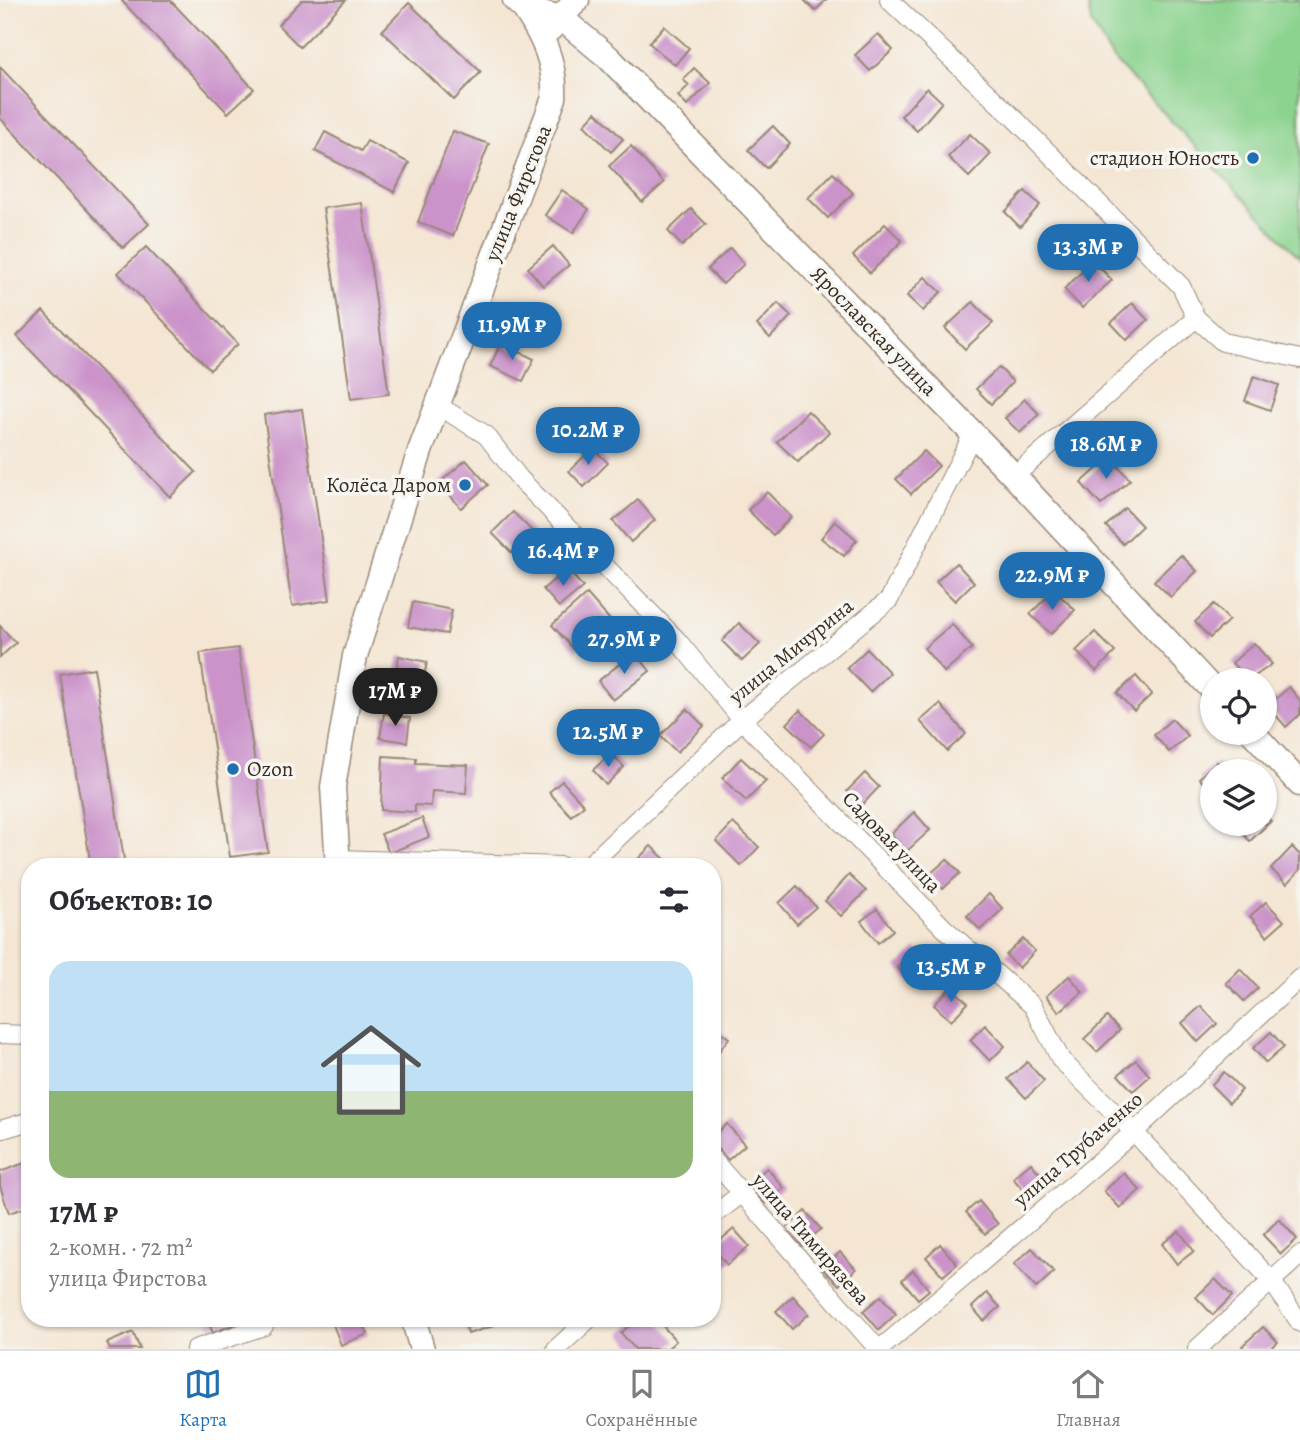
<!DOCTYPE html>
<html lang="ru">
<meta charset="utf-8">
<style>
:root{--surface:#fff;--page:#f7f7f7;--text:#2b2b33;--muted:#7c7c81;--line:#e1e1e2;--accent:#1f6fb2}
body{margin:0;font-family:Alegreya,serif;background:var(--page);color:var(--text);height:100vh;display:flex;flex-direction:column;font-size:26px;white-space:nowrap}
*{box-sizing:border-box;margin:0}
p{font-size:23px;color:var(--muted)}
.icon{flex:none;width:38px;height:38px;fill:none;stroke:currentColor;stroke-width:2;stroke-linecap:round;stroke-linejoin:round}
.map{position:relative;flex:1;overflow:hidden}
.panel{position:absolute;left:21px;top:858px;width:700px;height:469px;display:flex;flex-direction:column;background:var(--surface);border-radius:28px;box-shadow:0 2px 5px #0004}
.panel>*{flex:none}
.tools{position:absolute;left:1200px;top:668px;display:grid;gap:14px}
.tools a{display:grid;place-items:center;width:77px;height:77px;border-radius:50%;background:var(--surface);box-shadow:0 2px 5px #0004;font-size:35px}
.price{position:absolute;translate:-50% -60px;padding:0 16px;border-radius:24px;background:var(--accent);color:#fff;font-size:23px;line-height:46px;filter:drop-shadow(0 2px 4px #0008)}
.price::after{content:'';position:absolute;left:50%;top:42px;width:21px;height:16px;margin-left:-10px;background:inherit;clip-path:polygon(0 0,100% 0,50% 100%)}
.price.current{background:#222;color:#fff}
ul{padding:0;list-style:none}
li{display:grid;align-content:center;gap:14px;height:371px;padding:0 28px}
li span{display:grid;place-items:center;height:217px;border-radius:21px;color:#555}
li>.icon{margin-inline-start:auto}
span .icon{width:126px;height:126px;fill:#fffc;stroke-width:1}
li b{font-size:30px}
h2{display:flex;justify-content:space-between;align-items:center;height:84px;padding:0 28px;font-size:30px}
.tabs{display:flex;justify-content:space-around;align-items:center;height:98px;border-top:2px solid var(--line);background:var(--surface);font-size:19px;color:var(--muted)}
.tabs a{display:grid;justify-items:center;gap:4px}
.tabs .current{color:var(--accent)}
.map>svg:first-child{display:block}
</style>
<div class="map">
<svg width="1300" height="1349" viewBox="0 0 1300 1349">
<rect width="100%" height="100%" fill="#f6f6f2"/>
<filter id="ink" filterUnits="userSpaceOnUse"><feTurbulence type="fractalNoise" baseFrequency=".0143" numOctaves="2"/><feDisplacementMap in="SourceGraphic" scale="14" xChannelSelector="R" yChannelSelector="G"/><feConvolveMatrix kernelMatrix="1 2 1 2 8 2 1 2 1" color-interpolation-filters="sRGB"/></filter>
<filter id="wash" filterUnits="userSpaceOnUse"><feTurbulence type="fractalNoise" baseFrequency=".00686" numOctaves="4" result="noise"/><feDisplacementMap in="SourceGraphic" scale="28" xChannelSelector="R" yChannelSelector="G"/><feGaussianBlur stdDeviation="1.57" result="paint"/><feColorMatrix in="noise" values="0 0 0 0 0 0 0 0 0 0 0 0 0 0 0 0 0 1.4 0 .05"/><feComposite in="paint" operator="in"/></filter>
<g filter="url(#wash)">
<rect width="100%" height="100%" fill="#f4e6d3"/>
<path fill="#8bd38e" stroke="#637e56" stroke-width="2" d="M1087,0H1300V258L1113,59L1091,23Z"/>
<g id="blocks">
<g fill="#cb93ca">
<path d="M121,0H170L254,89L228,113Z"/>
<path d="M302,0H346L300,47L278,25Z"/>
<path d="M804,0H826L815,11Z"/>
<path d="M409,3L481,72L454,100L382,31Z"/>
<path d="M664,26L689,48L675,65L649,43Z"/>
<path d="M878,34L893,50L870,71L855,55Z"/>
<path d="M0,67L149,224L123,248L0,118Z"/>
<path d="M694,68L710,83L687,106L678,96L689,85L683,80Z"/>
<path d="M927,88L942,102L917,131L901,116Z"/>
<path d="M596,112L623,139L611,152L584,125Z"/>
<path d="M773,126L790,144L766,168L748,150Z"/>
<path d="M453,131L489,144L453,236L418,222Z"/>
<path d="M325,132L361,151L367,141L409,163L394,192L315,151Z"/>
<path d="M970,134L991,154L969,177L948,157Z"/>
<path d="M631,146L664,183L642,202L609,166Z"/>
<path d="M833,173L853,193L828,218L808,198Z"/>
<path d="M562,190L589,209L573,233L545,215Z"/>
<path d="M1025,191L1040,205L1020,227L1005,212Z"/>
<path d="M362,203L389,394L351,399L323,208Z"/>
<path d="M691,209L706,224L682,246L668,231Z"/>
<path d="M885,224L902,241L870,273L853,256Z"/>
<path d="M553,246L569,265L543,286L528,268Z"/>
<path d="M146,247L238,344L210,370L118,273Z"/>
<path d="M730,248L744,264L723,284L708,269Z"/>
<path d="M1093,261L1112,280L1082,308L1064,289Z"/>
<path d="M925,277L941,292L923,311L907,296Z"/>
<path d="M973,302L993,323L965,349L945,328Z"/>
<path d="M778,303L791,316L770,338L757,325Z"/>
<path d="M1132,303L1148,320L1127,340L1111,323Z"/>
<path d="M516,308L550,323L541,343L507,328Z"/>
<path d="M43,311L196,472L170,497L17,336Z"/>
<path d="M501,343L534,359L523,381L490,366Z"/>
<path d="M999,367L1013,382L991,404L976,389Z"/>
<path d="M1254,376L1279,385L1270,410L1245,401Z"/>
<path d="M1025,399L1039,414L1020,433L1005,418Z"/>
<path d="M302,409L330,600L292,606L264,415Z"/>
<path d="M808,411L829,432L798,462L777,442Z"/>
<path d="M593,448L608,463L584,487L569,471Z"/>
<path d="M924,451L939,466L911,494L896,479Z"/>
<path d="M1110,457L1130,480L1101,505L1081,483Z"/>
<path d="M466,460L488,485L461,508L439,483Z"/>
<path d="M767,492L791,517L773,535L748,510Z"/>
<path d="M638,500L655,520L631,542L613,521Z"/>
<path d="M1125,508L1142,526L1123,544L1106,526Z"/>
<path d="M513,512L533,532L512,553L492,533Z"/>
<path d="M835,521L857,540L844,556L821,538Z"/>
<path d="M1181,555L1197,571L1171,597L1154,581Z"/>
<path d="M956,563L974,582L955,601L936,582Z"/>
<path d="M567,569L583,587L559,607L543,589Z"/>
<path d="M1054,590L1075,610L1051,634L1030,614Z"/>
<path d="M587,594L610,620L575,651L552,625Z"/>
<path d="M413,602L452,610L447,634L408,627Z"/>
<path d="M1214,604L1229,620L1210,638L1195,622Z"/>
<path d="M739,623L760,644L742,661L722,641Z"/>
<path d="M952,624L972,648L944,672L924,648Z"/>
<path d="M0,626L16,643L0,657Z"/>
<path d="M1095,632L1115,652L1096,671L1076,651Z"/>
<path d="M1254,643L1272,664L1248,681L1232,663Z"/>
<path d="M238,648L268,852L230,857L200,653Z"/>
<path d="M867,649L890,673L870,692L847,668Z"/>
<path d="M635,652L650,671L613,700L598,681Z"/>
<path d="M399,656L427,662L422,687L394,682Z"/>
<path d="M94,668L125,866H91L60,674Z"/>
<path d="M1136,676L1152,694L1134,711L1117,693Z"/>
<path d="M1289,687L1300,700V714L1286,727L1268,706Z"/>
<path d="M940,704L966,734L947,751L920,721Z"/>
<path d="M687,709L704,726L677,752L660,736Z"/>
<path d="M800,710L824,734L811,747L787,724Z"/>
<path d="M384,713L410,718L407,742L380,738Z"/>
<path d="M1172,719L1188,736L1169,752L1154,735Z"/>
<path d="M611,753L624,767L606,785L593,770Z"/>
<path d="M383,756L416,758V763L468,765L466,793L432,791L431,806L415,805V812L381,810Z"/>
<path d="M741,758L766,781L746,801L722,778Z"/>
<path d="M1217,762L1226,772H1213V794L1199,778Z"/>
<path d="M865,773L879,787L862,805L847,791Z"/>
<path d="M562,781L584,805L571,816L549,792Z"/>
<path d="M914,812L930,830L907,851L891,834Z"/>
<path d="M1265,816L1271,821L1250,841L1233,824H1265Z"/>
<path d="M422,818L429,837L389,853L381,834Z"/>
<path d="M733,823L759,847L741,866L716,841Z"/>
<path d="M651,846L672,866H643L637,860Z"/>
<path d="M1292,847L1300,855V870L1287,884L1271,869Z"/>
<path d="M947,859L960,873L943,889L930,874Z"/>
<path d="M849,875L866,891L841,916L825,901Z"/>
<path d="M797,886L816,907L797,924L779,903Z"/>
<path d="M989,894L1003,909L980,930L967,916Z"/>
<path d="M1266,902L1284,921L1267,936L1250,916Z"/>
<path d="M877,909L893,930L878,943L861,921Z"/>
<path d="M1023,939L1035,951L1019,968L1006,955Z"/>
<path d="M916,949L933,967L913,985L897,967Z"/>
<path d="M1240,969L1258,988L1244,1001L1226,983Z"/>
<path d="M1069,976L1083,992L1059,1012L1046,996Z"/>
<path d="M951,987L968,1003L951,1021L934,1005Z"/>
<path d="M1201,1006L1217,1024L1198,1042L1182,1023Z"/>
<path d="M1107,1017L1120,1030L1097,1052L1084,1039Z"/>
<path d="M985,1025L1005,1046L990,1061L970,1040Z"/>
<path d="M712,1026L729,1038L716,1055L712,1052Z"/>
<path d="M1271,1032L1284,1047L1266,1063L1253,1048Z"/>
<path d="M1136,1060L1150,1076L1133,1091L1118,1075Z"/>
<path d="M1027,1062L1044,1081L1026,1098L1008,1079Z"/>
<path d="M1224,1072L1242,1090L1229,1103L1211,1085Z"/>
<path d="M727,1124L745,1145L728,1160L712,1142V1137Z"/>
<path d="M30,1161V1206L9,1213L0,1186V1172Z"/>
<path d="M1031,1163L1047,1182L1029,1197L1013,1178Z"/>
<path d="M767,1168L784,1188L765,1204L748,1184Z"/>
<path d="M1124,1173L1140,1190L1120,1208L1104,1191Z"/>
<path d="M979,1201L998,1224L985,1234L966,1212Z"/>
<path d="M805,1211L821,1229L802,1246L786,1229Z"/>
<path d="M1279,1219L1297,1239L1281,1254L1263,1235Z"/>
<path d="M734,1229L749,1246L727,1265L712,1247Z"/>
<path d="M1179,1231L1194,1251L1177,1264L1162,1244Z"/>
<path d="M940,1244L957,1264L943,1276L926,1257Z"/>
<path d="M1032,1248L1054,1272L1036,1288L1014,1264Z"/>
<path d="M840,1252L856,1269L839,1285L823,1269Z"/>
<path d="M913,1270L929,1290L918,1299L902,1280Z"/>
<path d="M1215,1279L1232,1296L1213,1315L1196,1297Z"/>
<path d="M987,1293L1000,1307L984,1321L972,1307Z"/>
<path d="M793,1296L809,1314L792,1329L776,1311Z"/>
<path d="M881,1296L896,1314L879,1330L863,1311Z"/>
<path d="M206,1318H249L213,1333Z"/>
<path d="M343,1318H361L368,1334L341,1345L332,1322Z"/>
<path d="M463,1318H491L493,1326L468,1334Z"/>
<path d="M638,1318H656L676,1341L667,1349H635L621,1333Z"/>
<path d="M1263,1327L1278,1342L1270,1349H1245L1242,1346Z"/>
<path d="M133,1332L140,1349H110L107,1343Z"/>
</g>
</g>
</g>
<g filter="url(#ink)">
<use href="#blocks" fill-opacity="0" stroke="#988878" stroke-width="2"/>
<g fill="none" stroke-linecap="round" stroke-linejoin="round">
<g stroke="#988878" stroke-width="20">
<g id="street">
<path d="M889,0L1018,122L1181,286L1196,318L1223,342L1300,359"/>
<path d="M437,405L486,435L520,479L677,640L742,720L944,928L1033,1006L1061,1060L1134,1132L1271,1280L1300,1323"/>
<path d="M1014,476L1196,318"/>
<path d="M338,859L561,866"/>
<path d="M588,866L742,720L889,600L973,434"/>
<path d="M0,1034L30,1035"/>
<path d="M0,1130L30,1121"/>
<path d="M712,1159L878,1349"/>
<path d="M712,1216L740,1195"/>
<path d="M195,1349L264,1326L261,1318"/>
<path d="M556,1349L590,1318"/>
<path d="M880,1349L1134,1132L1300,978"/>
<path d="M1197,1349L1300,1255"/>
</g>
</g>
<g stroke="#988878" stroke-width="27">
<g id="secondary">
<path d="M515,0L524,8L561,18L609,58L1014,476L1213,690"/>
<path d="M550,29L577,0"/>
<path d="M1253,733L1300,784"/>
<path d="M338,866L333,787L355,656L420,451L554,98C556,64 543,36 524,8"/>
<path d="M413,1318L422,1349"/>
</g>
</g>
<use href="#street" stroke="#fff" stroke-width="18"/>
<use href="#secondary" stroke="#fff" stroke-width="24"/>
</g>
</g>
<g fill="#1f6fb2" stroke="#f6f6f2" stroke-width="2.5">
<circle cx="1253" cy="158" r="7"/>
<circle cx="465" cy="485" r="7"/>
<circle cx="233" cy="769" r="7"/>
</g>
<g text-anchor="middle" stroke-width="7" stroke-linejoin="round" paint-order="stroke">
<g font-size="21" fill="#3b2a1e" stroke="#f6f6f2" text-anchor="end">
<text x="1239" y="165">стадион Юность</text>
<text x="451" y="492">Колёса Даром</text>
<text x="247" y="776" text-anchor="start">Ozon</text>
</g>
<g font-size="21" fill="#3b2a1e" stroke="#f6f6f2">
<text transform="translate(518 193) rotate(-68)" y="7">улица Фирстова</text>
<text transform="translate(874 331) rotate(46)" y="7">Ярославская улица</text>
<text transform="translate(791 651) rotate(-39)" y="7">улица Мичурина</text>
<text transform="translate(892 842) rotate(46)" y="7">Садовая улица</text>
<text transform="translate(1078 1149) rotate(-41)" y="7">улица Трубаченко</text>
<text transform="translate(811 1239) rotate(49)" y="7">улица Тимирязева</text>
</g>
</g>
</svg>
<div class="tools">
<a><svg class="icon" aria-label="locate" viewBox="0 0 24 24"><circle cx="12" cy="12" r="6"/><path d="M12 2v4M12 18v4M2 12h4M18 12h4"/></svg></a>
<a><svg class="icon" aria-label="layers" viewBox="0 0 24 24"><path d="M12 4l9 5-9 5-9-5zM3 14l9 5 9-5"/></svg></a>
</div>
<b class="price" style="left:1088px;top:284px">13.3M ₽</b>
<b class="price" style="left:512px;top:362px">11.9M ₽</b>
<b class="price" style="left:588px;top:467px">10.2M ₽</b>
<b class="price" style="left:1106px;top:481px">18.6M ₽</b>
<b class="price" style="left:563px;top:588px">16.4M ₽</b>
<b class="price" style="left:1052px;top:612px">22.9M ₽</b>
<b class="price" style="left:624px;top:676px">27.9M ₽</b>
<b class="price current" style="left:395px;top:728px">17M ₽</b>
<b class="price" style="left:608px;top:769px">12.5M ₽</b>
<b class="price" style="left:951px;top:1004px">13.5M ₽</b>
<section class="panel">
<h2>Объектов: 10<svg class="icon" aria-label="filters" viewBox="0 0 24 24"><path d="M4 7h16M4 17h16"/><circle cx="9" cy="7" r="2"/><circle cx="15" cy="17" r="2"/></svg></h2>
<ul>
<li><span style="background:linear-gradient(#bfe0f5 60%,#8fb573 0)"><svg class="icon" aria-label="home" viewBox="0 0 24 24"><path d="M3 11l9-7 9 7M6 9v11h12V9"/></svg></span><div><b>17M ₽</b><p>2-комн. · 72 m²</p><p>улица Фирстова</p></div></li>
</ul>
</section>
</div>
<nav class="tabs">
<a class="current"><svg class="icon" aria-label="map" viewBox="0 0 24 24"><path d="M3 6l6-2 6 2 6-2v14l-6 2-6-2-6 2zM9 4v14M15 6v14"/></svg>Карта</a>
<a><svg class="icon" aria-label="saved" viewBox="0 0 24 24"><path d="M7 4h10v16l-5-4-5 4z"/></svg>Сохранённые</a>
<a><svg class="icon" aria-label="home" viewBox="0 0 24 24"><path d="M3 11l9-7 9 7M6 9v11h12V9"/></svg>Главная</a>
</nav>
